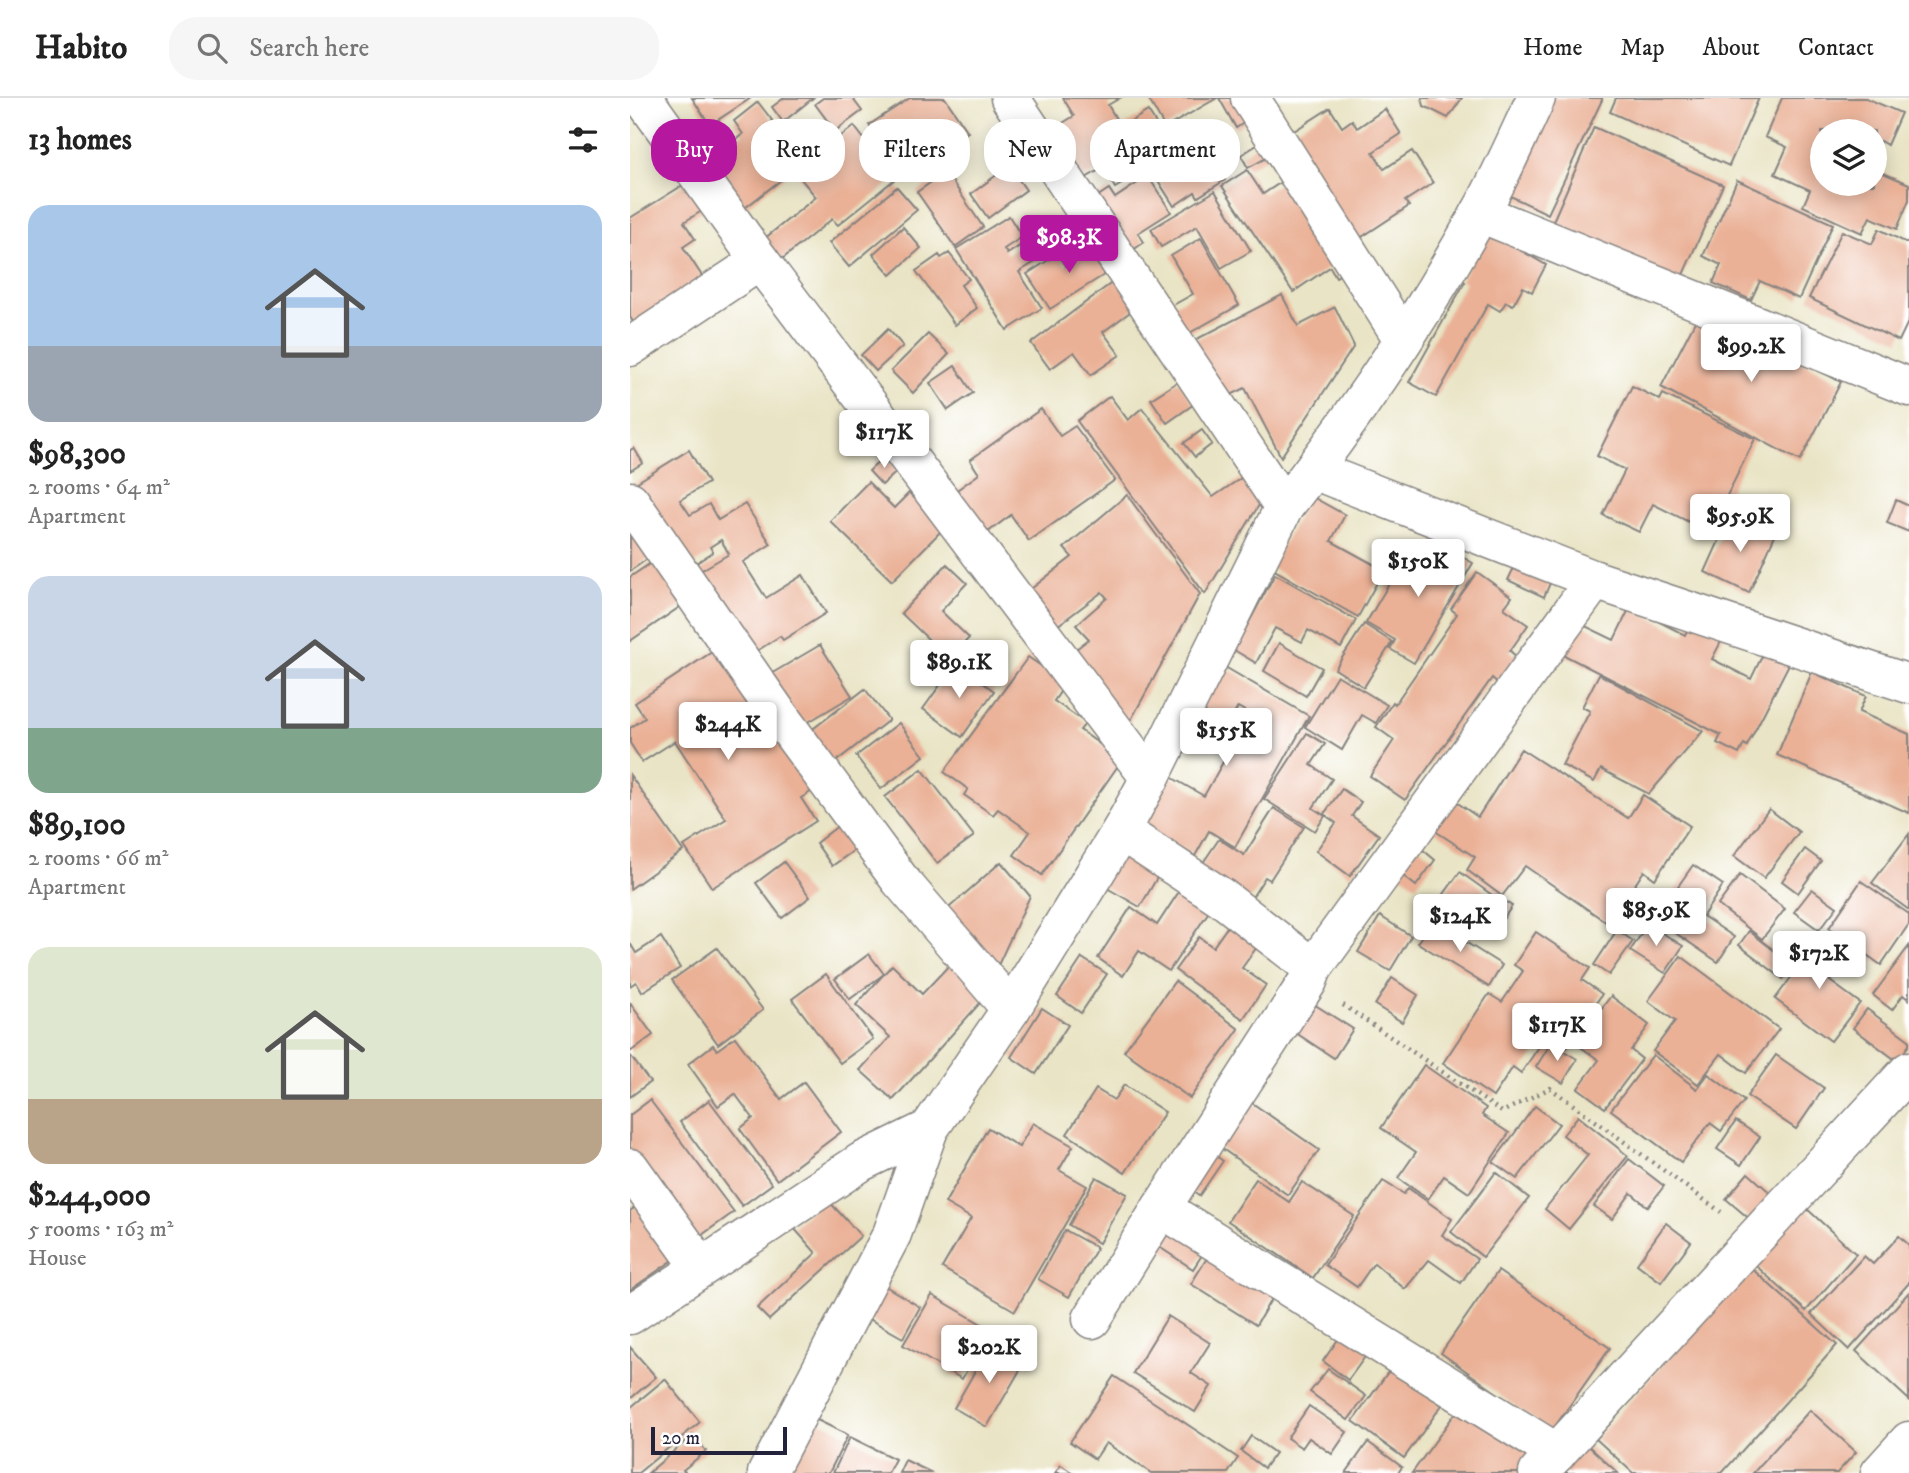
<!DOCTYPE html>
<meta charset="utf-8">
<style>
:root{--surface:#fff;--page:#f6f6f6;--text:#222;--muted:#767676;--line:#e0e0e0;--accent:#b5179e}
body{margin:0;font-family:"IM FELL DW Pica",serif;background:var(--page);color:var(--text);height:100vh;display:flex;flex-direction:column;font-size:26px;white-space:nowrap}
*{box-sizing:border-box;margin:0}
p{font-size:23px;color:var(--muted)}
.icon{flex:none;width:38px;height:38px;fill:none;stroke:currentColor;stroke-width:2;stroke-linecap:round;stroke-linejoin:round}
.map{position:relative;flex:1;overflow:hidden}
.sheet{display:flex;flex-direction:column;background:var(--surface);width:630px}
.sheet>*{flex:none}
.hud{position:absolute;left:21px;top:21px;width:665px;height:63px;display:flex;gap:14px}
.controls{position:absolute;left:1180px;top:21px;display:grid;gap:14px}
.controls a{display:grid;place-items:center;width:77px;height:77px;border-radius:50%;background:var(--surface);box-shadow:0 4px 18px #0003;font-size:35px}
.scale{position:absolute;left:21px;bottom:18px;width:136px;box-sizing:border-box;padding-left:7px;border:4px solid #22223b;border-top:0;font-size:19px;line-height:24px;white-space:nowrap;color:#22223b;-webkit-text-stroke:5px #fff;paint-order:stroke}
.price{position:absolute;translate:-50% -60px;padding:0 16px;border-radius:7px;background:#fff;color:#222;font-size:23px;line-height:46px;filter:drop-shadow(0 2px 4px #0008)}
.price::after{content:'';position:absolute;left:50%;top:42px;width:21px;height:16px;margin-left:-10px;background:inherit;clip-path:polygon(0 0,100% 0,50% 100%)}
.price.selected{background:var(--accent);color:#fff}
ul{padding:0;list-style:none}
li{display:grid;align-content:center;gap:14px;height:371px;padding:0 28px}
li span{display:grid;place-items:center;height:217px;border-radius:21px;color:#555}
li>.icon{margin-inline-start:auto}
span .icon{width:126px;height:126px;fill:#fffc;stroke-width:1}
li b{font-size:30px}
h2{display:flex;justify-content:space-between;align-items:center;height:84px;padding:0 28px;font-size:30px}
.tag{padding:0 24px;border-radius:28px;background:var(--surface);box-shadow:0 4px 18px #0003;font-size:24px;line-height:63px}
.tag.selected{background:var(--accent);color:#fff}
header{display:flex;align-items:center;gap:42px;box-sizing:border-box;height:98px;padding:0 35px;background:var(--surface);border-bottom:2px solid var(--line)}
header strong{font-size:33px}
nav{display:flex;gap:38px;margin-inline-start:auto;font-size:24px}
.search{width:490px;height:63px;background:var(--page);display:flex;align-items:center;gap:18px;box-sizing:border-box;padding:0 24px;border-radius:28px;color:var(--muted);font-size:26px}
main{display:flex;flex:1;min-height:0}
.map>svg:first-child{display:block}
</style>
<header>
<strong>Habito</strong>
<div class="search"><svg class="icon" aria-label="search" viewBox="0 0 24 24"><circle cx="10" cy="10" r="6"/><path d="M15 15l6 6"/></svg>Search here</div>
<nav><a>Home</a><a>Map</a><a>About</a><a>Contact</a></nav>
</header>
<main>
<section class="sheet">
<h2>13 homes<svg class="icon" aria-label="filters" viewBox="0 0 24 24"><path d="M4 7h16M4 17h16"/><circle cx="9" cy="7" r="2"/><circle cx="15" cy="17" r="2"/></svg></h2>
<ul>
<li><span style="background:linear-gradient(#a9c7e8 65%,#9aa5b1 0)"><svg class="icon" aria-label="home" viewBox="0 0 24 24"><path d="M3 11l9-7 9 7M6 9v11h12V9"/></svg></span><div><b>$98,300</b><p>2 rooms · 64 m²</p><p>Apartment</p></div></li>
<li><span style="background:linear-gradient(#c9d6e8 70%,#7fa58c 0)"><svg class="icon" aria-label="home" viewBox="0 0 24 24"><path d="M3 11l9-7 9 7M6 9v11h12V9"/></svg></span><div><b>$89,100</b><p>2 rooms · 66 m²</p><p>Apartment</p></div></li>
<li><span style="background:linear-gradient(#dfe7d0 70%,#b9a48a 0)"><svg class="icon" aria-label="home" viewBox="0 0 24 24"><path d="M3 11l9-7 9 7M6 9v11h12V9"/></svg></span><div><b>$244,000</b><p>5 rooms · 163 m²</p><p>House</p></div></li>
</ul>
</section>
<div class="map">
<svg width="1279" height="1375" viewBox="0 0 1279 1375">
<rect width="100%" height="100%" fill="#fff"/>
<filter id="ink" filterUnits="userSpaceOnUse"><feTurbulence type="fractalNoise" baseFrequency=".0143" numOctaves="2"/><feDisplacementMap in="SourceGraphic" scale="14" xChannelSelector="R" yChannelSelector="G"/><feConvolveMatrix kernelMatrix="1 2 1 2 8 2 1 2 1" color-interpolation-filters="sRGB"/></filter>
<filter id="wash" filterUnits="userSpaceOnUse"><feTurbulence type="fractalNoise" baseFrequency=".00686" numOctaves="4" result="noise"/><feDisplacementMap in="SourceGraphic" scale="28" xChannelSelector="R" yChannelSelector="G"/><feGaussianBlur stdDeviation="1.57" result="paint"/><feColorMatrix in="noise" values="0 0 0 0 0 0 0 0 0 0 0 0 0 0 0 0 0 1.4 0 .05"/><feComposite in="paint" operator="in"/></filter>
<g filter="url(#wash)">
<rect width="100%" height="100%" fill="#e9e4c5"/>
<g id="blocks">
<g fill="#eab196">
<path d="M62,0H121L80,27Z"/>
<path d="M154,0H183L153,24L142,9Z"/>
<path d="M193,0H222L232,13L205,33L185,6Z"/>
<path d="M280,0H315L338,34L272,77L239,27Z"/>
<path d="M433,0H490L478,7L504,51L497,55L509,76L485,90L473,70L454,81L423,31L444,18Z"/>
<path d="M518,0H587L535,30Z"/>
<path d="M589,0H607L620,21L606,30Z"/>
<path d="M792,0H832L818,20L794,8Z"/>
<path d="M917,0H972V2L918,116L872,94Z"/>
<path d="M986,0H1129L1099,68L980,14Z"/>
<path d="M1152,0H1236L1271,15L1257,47L1250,43L1244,55V33H1192V86H1244V71L1279,86V102L1267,131L1240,119L1232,135L1173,108L1180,92L1145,76L1157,49L1135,39Z"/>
<path d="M128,4L174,64L111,113L75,65L113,36L104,23Z"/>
<path d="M700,10L712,29L722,22L727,30L755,11L771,36L743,54L754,71L782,53L803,85L775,103L779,108L721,146L653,40Z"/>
<path d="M518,13L545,56L570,41L595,82L568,99L565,94L544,108L494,28Z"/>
<path d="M224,28L265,81L208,127L202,121L146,166L129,145L186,99L165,74Z"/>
<path d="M964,29L1093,87L1048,188L920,130Z"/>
<path d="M635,42L643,56L618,70L611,57Z"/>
<path d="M379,68L396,92L358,120L341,96Z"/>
<path d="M617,72L633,96L659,79L719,171L706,179L700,169L663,194L592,88Z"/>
<path d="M316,74L353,129L325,149L287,94Z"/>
<path d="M518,78L541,114L508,135L514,144L498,156L462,102L479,91L485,100Z"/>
<path d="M1107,82L1203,126L1169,201L1130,183L1121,202L1083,185L1091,167L1073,158Z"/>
<path d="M58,84L75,111L54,124L65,141L53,149L76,184L6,229L0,219V120Z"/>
<path d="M267,89L287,112L219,169L199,145Z"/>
<path d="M585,93L621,153L591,170L567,128L531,149L521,131Z"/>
<path d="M379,118L392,139L374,151L377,156L401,141L413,159L389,174L412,210L377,232L326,151Z"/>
<path d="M273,129L291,150L261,177L243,156Z"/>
<path d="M1249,131L1279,146V222L1269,243L1179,200L1212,133L1242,146Z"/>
<path d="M857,133L916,167L902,194L893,189L883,207L876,204L870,213L858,206L806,299L779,284L835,184L831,182Z"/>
<path d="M571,140L609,207L556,237L540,209L563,196L541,158Z"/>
<path d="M470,146L485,170L420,211L397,176L428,156L436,168Z"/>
<path d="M319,155L339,181L331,187L347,210L325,227L286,173L309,157L311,160Z"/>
<path d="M491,178L511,206L473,234L490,257L461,277L444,254L420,271L401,245Z"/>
<path d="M652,197L668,228L705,209L724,248L651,359L615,290L595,300L565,242Z"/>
<path d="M1072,210L1211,284L1170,363L1031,289Z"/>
<path d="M258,231L273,248L246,273L231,257Z"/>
<path d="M298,236L319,256L283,295L261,273Z"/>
<path d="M325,268L343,295L318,312L300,285Z"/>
<path d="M549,283L564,306L537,325L521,301Z"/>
<path d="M1002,288L1030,302L1033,296L1125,341L1079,434L1023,406L1009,434L973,417L995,372L967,358Z"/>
<path d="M480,298L498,322L512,310L583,399L620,374L632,402L575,496L447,323Z"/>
<path d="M411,311L430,338L445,328L485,382L399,443L381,417L350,440L320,397L349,376L340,362Z"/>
<path d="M572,332L582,346L565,359L554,345Z"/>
<path d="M4,350L13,365L0,373V352Z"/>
<path d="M59,352L78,385L50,402L60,417L79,406L88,422L115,406L141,446L113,464L136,500L173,477L196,515L153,542L150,538L116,560L65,476L99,456L91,442L80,449L83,454L54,473L1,388Z"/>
<path d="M256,357L270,371L252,387L239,373Z"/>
<path d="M238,384L264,410L279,395L315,429L262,483L200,423Z"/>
<path d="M497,397L570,496L496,631L436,559L459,541L446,527L477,500L472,494L419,534L392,498L442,459L434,450Z"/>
<path d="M679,397L715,417L701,443L754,472L728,519L641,470Z"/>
<path d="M1266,402L1279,408V434L1257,425Z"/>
<path d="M1101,416L1145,437L1119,495L1075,474Z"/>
<path d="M0,423L23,457L0,473Z"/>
<path d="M783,445L812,462L818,451L843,465L784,565L760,551L765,542L736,525Z"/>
<path d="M889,459L924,476L914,499L878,482Z"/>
<path d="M24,463L54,506L0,543V479Z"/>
<path d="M317,466L337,485L311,513L339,540L319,561L271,515Z"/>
<path d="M847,474L882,499L874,510L898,527L880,553L887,559L868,585L862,580L775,702L740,678L764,642L746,629L763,604L765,606L827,516L821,511Z"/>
<path d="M645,476L726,522L711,550L678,532L672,544L645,530L626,565L604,552Z"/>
<path d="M1000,509L1055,537L1062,522L1094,538L1082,561L1121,581L1134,554L1159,566L1117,648L1114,646L1109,656L1087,645L1091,637L928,554L943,522L984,542Z"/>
<path d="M734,526L762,544L734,589L705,571Z"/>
<path d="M649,545L692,570L676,598L634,573Z"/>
<path d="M94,546L187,690L171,700L186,723L82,790L54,748L96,721L45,643L12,664L0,645V630L15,620L5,605Z"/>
<path d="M190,547L222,598L165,632L134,580Z"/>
<path d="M398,559L436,585L424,603L456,625L450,632L492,662L412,777L384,757L400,734L368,711L363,717L334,697L338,691L314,674Z"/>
<path d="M326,565L364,593L332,639L293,611Z"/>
<path d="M595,569L679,618L605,749L579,733L565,758L533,740L501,728L532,674L574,698L620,616L608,609L586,647L558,631Z"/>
<path d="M1182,574L1236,598L1229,614L1279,636V715L1147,657Z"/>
<path d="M969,576L1073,633L1019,696L971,671L964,684L932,667L960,613L952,609Z"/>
<path d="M707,577L757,607L746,625L732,617L712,652L675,629Z"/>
<path d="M235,591L259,622L200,668L175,637Z"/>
<path d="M269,625L294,658L251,691L226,658Z"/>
<path d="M677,635L695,646L681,667L702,681L683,710L695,718L685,733L634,701Z"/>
<path d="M891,651L998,720L1013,697L1060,728L1025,781L1014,773L979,826L895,768L872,798L837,772L845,759L796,727L816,697L848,719Z"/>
<path d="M292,671L344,738L307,765L255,699Z"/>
<path d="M0,677L53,753L0,791Z"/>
<path d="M712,691L731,704L722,718L749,737L720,778L686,753L706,725L694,716Z"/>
<path d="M644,710L674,729L640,782L635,779L621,801L564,778L589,741L614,757Z"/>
<path d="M1139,711L1169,734L1134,780L1104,758Z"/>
<path d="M213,724L230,748L202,768L186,745Z"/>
<path d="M1279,736V812L1242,785Z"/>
<path d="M496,743L535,766L510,809L470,786Z"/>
<path d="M786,746L805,762L786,788L766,772Z"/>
<path d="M1175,751L1191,763L1168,795L1152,783Z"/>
<path d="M154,764L180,799L152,820L126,785Z"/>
<path d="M371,764L400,798L364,876L313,815Z"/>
<path d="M1063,767L1093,787L1073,818L1104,839L1088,864L1025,821Z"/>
<path d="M830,774L862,797L833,837L801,814Z"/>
<path d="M1110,777L1155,811L1132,841L1088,807Z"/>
<path d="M556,783L586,803L539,873L509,853L493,878L468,860L501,809L527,827Z"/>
<path d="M1231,783L1279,816V826L1251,867L1199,830Z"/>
<path d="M1182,791L1207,809L1189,832L1164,814Z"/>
<path d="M865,797L882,808L867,830L850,818Z"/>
<path d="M750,818L781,838L760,873L728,854Z"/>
<path d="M802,823L872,867L859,889L788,845Z"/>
<path d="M600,825L629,846L612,870L636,887L613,921L545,872L569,839L583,849Z"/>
<path d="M1018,826L1053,848L1035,875L1000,853Z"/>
<path d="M987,832L1003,843L979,877L964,867Z"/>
<path d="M1119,833L1164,868L1153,881L1109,847Z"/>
<path d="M906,834L960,870L952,882L972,896L937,950L917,937L891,975L883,969L863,999L813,965L859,896L872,904L893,873L884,867Z"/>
<path d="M1192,838L1218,858L1200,883L1230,905L1201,943L1145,901Z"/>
<path d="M31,839L50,870L12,894L6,884L0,888V845L6,855Z"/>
<path d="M1279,848V902L1273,897L1262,912L1243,897Z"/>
<path d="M87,850L133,912L88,946L42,882Z"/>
<path d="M239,856L254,876L220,901L205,881Z"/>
<path d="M1051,858L1149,931L1116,975L1091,956L1068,986L1023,953L1045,923L1018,903Z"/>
<path d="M452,860L477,876L451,915L427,898Z"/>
<path d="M324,862L359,895L263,1002L230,972L260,939L226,907L262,867L292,896Z"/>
<path d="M196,876L243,941L210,965L162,901Z"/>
<path d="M762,880L788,897L772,924L745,907Z"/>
<path d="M545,883L609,931L560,1000L494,953Z"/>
<path d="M981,898L1019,927L1001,952L1012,961L975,1010L948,990L969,962L945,945Z"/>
<path d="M679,903L723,931L704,960L660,931Z"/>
<path d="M0,905L23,937L0,954Z"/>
<path d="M412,910L438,927L406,976L381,959Z"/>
<path d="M1237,911L1279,942V947L1267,963L1223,930Z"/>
<path d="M105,939L151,1001L174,984L211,1034L147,1082L110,1031L123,1020L105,996L88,1008L58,966L83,947L87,952Z"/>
<path d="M921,945L947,961L933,985L906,969Z"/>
<path d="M0,957L20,984L0,999Z"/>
<path d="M1023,957L1067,991L1078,976L1114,1003L1091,1033L1080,1025L1051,1064L981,1012Z"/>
<path d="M1146,957L1194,990L1166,1031L1117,998Z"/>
<path d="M794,967L856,1010L852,1017L879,1035L839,1095L814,1078L798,1101L768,1080L786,1054L751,1030Z"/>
<path d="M494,987L535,1014L495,1075L437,1036L466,991L484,1002Z"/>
<path d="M615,1000L689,1052L658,1097L584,1045Z"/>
<path d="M20,1002L104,1114L62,1144L0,1060V1017Z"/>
<path d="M79,1002L142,1086L112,1108L50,1024Z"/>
<path d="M905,1008L929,1026L887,1081L863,1064Z"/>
<path d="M948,1018L998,1058L939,1131L915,1111L958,1057L933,1037Z"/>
<path d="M1106,1023L1130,1039L1111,1067L1087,1051Z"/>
<path d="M403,1025L443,1048L429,1072L457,1088L385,1213L312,1170L341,1120L315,1105L358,1030L389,1049Z"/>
<path d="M574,1049L593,1063L569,1098L549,1085Z"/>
<path d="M999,1061L1034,1088L1018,1109L1001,1095L982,1121L964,1108Z"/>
<path d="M866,1074L899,1100L853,1159L821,1134Z"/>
<path d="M1118,1075L1144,1098L1122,1123L1096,1101Z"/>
<path d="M466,1079L497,1096L469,1145L439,1127Z"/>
<path d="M626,1081L659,1104L672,1084L724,1118L683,1180L598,1123Z"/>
<path d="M753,1083L774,1096L778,1090L822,1121L812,1137L847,1161L831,1185L799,1162L775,1191L744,1165L727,1189L695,1167Z"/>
<path d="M195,1099L231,1138L139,1222L127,1210L186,1155L163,1129Z"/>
<path d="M13,1104L49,1158L0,1192V1113Z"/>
<path d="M1175,1109L1226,1156L1176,1213L1124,1166Z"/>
<path d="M534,1117L579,1146L563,1171L517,1141Z"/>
<path d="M1036,1125L1061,1144L1031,1184L1007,1166Z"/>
<path d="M435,1132L467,1150L439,1199L408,1181Z"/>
<path d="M1269,1138L1279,1147V1185L1219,1252L1181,1216L1234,1158L1243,1166Z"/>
<path d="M585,1147L650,1186L626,1227L561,1186Z"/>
<path d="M1120,1169L1207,1247L1092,1375H1003L966,1341Z"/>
<path d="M868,1173L980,1250L921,1334L811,1255Z"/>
<path d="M252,1186L290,1209L273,1240L234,1218Z"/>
<path d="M1279,1194V1302L1226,1253Z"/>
<path d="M302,1197L360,1231L332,1281L273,1247Z"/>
<path d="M538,1218L580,1245L561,1275L581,1288L565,1314L503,1275Z"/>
<path d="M714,1233L740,1252L718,1282L693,1263Z"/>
<path d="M361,1245L394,1265L357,1329L324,1310Z"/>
<path d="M0,1249L26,1279L0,1301Z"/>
<path d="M761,1270L812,1307L774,1360L723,1323Z"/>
<path d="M698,1271L736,1298L718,1322L680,1294Z"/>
<path d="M484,1278L608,1360L598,1375H521L476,1345L465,1361L440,1344Z"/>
<path d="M35,1281L70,1324L8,1375H0V1310Z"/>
<path d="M832,1306L907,1360L892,1375H782Z"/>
<path d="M679,1308L717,1334L702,1356L679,1340L672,1350L657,1340Z"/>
<path d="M1180,1312L1226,1354L1207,1375H1123Z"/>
<path d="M181,1319L218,1337L199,1375H158Z"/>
<path d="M63,1337L76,1353L53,1372L56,1375H18Z"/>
<path d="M621,1338L645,1355L634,1370L611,1353Z"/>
<path d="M220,1339L265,1361L258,1375H203Z"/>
<path d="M953,1343L988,1375H924Z"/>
<path d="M738,1344L772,1369L768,1375H716Z"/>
<path d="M275,1362L302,1375H269Z"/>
<path d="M431,1367L443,1375H425Z"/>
</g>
</g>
</g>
<g filter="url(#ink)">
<use href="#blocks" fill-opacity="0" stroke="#868380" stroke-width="2"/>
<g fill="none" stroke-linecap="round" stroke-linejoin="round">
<g stroke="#868380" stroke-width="41">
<g id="minor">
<path d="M13,0L130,163L520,680"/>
<path d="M380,0L654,409"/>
<path d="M620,0L773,241"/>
<path d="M850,115L1279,289"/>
<path d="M0,249L130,163"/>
<path d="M683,372L965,482L1279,586"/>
<path d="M0,403L150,619L270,782L381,911"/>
<path d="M491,733L591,799L683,870"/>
<path d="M0,1070L71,1169"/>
<path d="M531,1110L927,1355"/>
<path d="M462,1221L531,1110L678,883L683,870L965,482"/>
<path d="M137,1375L262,1136L299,1031"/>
<path d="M908,1375L1279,973"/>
<path d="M1250,1375L1279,1343"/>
</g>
</g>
<g stroke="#868380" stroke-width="41">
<path id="tertiary" d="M0,1217L231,1064L299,1031L381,911L491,733L520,680L654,409C725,319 794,215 850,115C871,78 888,38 906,0"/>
</g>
<path stroke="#868380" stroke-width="4.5" stroke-dasharray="2 5" stroke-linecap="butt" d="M713,907L872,1014L920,990L1091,1114"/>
<use href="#minor" stroke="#fff" stroke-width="38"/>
<use href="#tertiary" stroke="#fff" stroke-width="38"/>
</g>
</g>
</svg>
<div class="controls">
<a><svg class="icon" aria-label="layers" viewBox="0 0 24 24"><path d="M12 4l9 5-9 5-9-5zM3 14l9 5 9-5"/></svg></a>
</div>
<div class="scale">20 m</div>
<b class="price selected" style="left:439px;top:177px">$98.3K</b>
<b class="price" style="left:1121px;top:286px">$99.2K</b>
<b class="price" style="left:254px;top:372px">$117K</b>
<b class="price" style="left:1110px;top:456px">$95.9K</b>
<b class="price" style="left:788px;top:501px">$150K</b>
<b class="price" style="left:329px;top:602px">$89.1K</b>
<b class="price" style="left:98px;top:664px">$244K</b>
<b class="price" style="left:596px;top:670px">$155K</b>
<b class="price" style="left:1026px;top:850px">$85.9K</b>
<b class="price" style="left:830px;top:856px">$124K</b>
<b class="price" style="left:1189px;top:893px">$172K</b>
<b class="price" style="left:927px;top:965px">$117K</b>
<b class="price" style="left:359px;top:1287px">$202K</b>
<div class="hud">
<a class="tag selected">Buy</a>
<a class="tag">Rent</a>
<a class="tag">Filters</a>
<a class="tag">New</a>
<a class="tag">Apartment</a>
</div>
</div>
</main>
